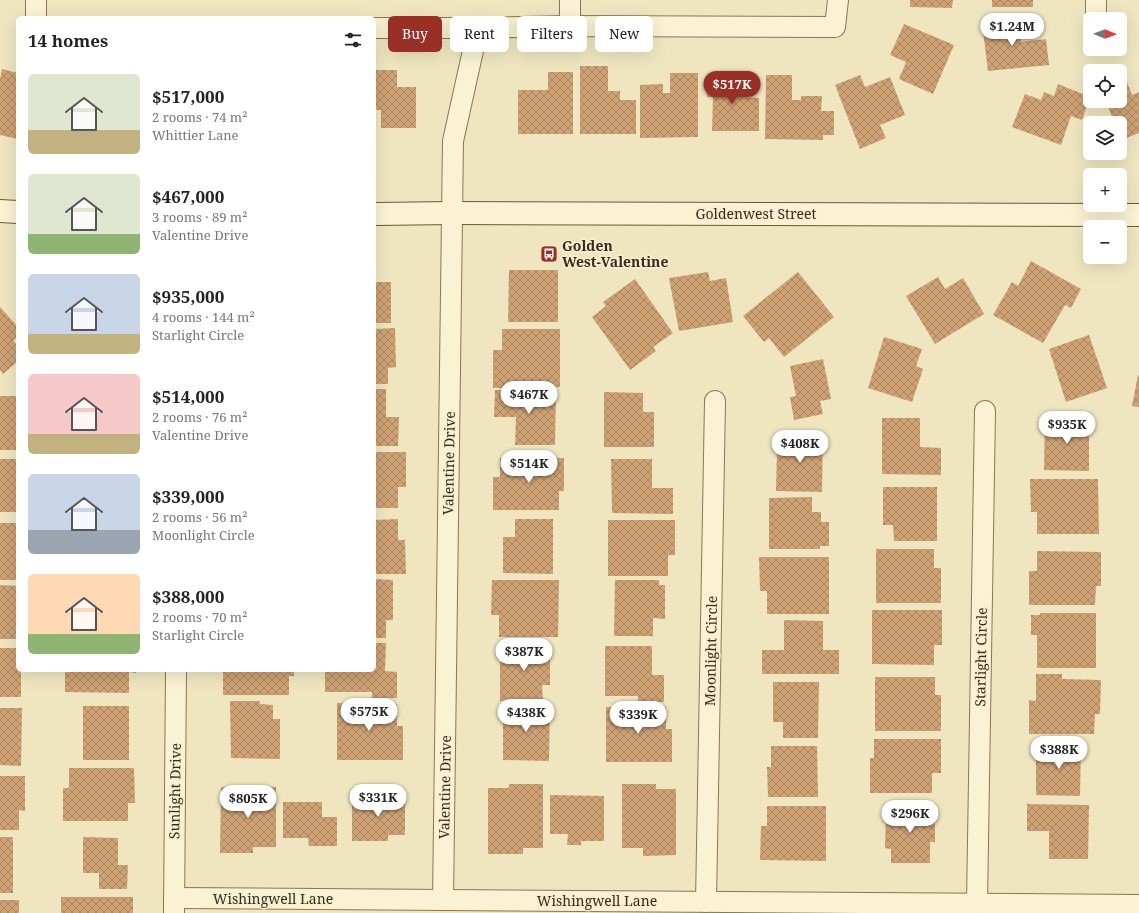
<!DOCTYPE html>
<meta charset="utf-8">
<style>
:root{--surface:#fff;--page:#f2f2f2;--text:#222;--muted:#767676;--accent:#9a2f25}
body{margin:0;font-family:"Noto Serif",serif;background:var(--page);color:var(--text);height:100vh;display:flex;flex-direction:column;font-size:15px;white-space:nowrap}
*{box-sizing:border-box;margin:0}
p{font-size:13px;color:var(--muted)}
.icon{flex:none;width:22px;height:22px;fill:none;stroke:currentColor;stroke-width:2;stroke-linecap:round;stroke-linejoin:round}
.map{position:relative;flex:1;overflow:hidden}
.side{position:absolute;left:16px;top:16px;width:360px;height:656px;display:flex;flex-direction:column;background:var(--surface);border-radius:6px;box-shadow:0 4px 16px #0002}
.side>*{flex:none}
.top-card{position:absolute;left:388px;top:16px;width:380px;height:36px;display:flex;gap:8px}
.needle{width:26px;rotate:91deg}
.buttons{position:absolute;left:1083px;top:12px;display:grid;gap:8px}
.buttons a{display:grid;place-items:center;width:44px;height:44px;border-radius:6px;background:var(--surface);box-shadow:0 4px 16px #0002;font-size:20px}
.price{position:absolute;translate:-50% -34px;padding:0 9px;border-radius:14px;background:#fff;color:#222;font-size:13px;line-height:26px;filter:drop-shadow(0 1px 2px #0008)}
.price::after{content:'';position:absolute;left:50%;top:24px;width:12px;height:9px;margin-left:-6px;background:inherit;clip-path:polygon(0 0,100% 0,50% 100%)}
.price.on{background:var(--accent);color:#fff}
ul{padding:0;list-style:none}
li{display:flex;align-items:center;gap:12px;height:100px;padding:0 12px}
li span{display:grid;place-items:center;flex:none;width:112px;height:80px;border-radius:6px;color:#555}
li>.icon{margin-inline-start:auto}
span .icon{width:48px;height:48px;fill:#fffc;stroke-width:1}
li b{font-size:17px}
h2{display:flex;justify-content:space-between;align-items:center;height:48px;padding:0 12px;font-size:17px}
.tag{padding:0 14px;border-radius:6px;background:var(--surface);box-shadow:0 4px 16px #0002;font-size:14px;line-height:36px}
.tag.on{background:var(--accent);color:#fff}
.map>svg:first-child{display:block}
</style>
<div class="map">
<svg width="1139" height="913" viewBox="0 0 1139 913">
<defs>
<pattern id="building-cross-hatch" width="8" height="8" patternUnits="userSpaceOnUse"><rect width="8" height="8" fill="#cfa274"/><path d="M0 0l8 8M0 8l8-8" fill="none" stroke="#a9845e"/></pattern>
</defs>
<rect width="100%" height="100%" fill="#efe6c0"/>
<g fill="url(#building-cross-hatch)">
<path d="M910,0H953L952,8L910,7Z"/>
<rect x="992" y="0" width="41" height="7"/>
<path d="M1019,19L1021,42L1046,39L1049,65L988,71L982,23Z"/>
<path d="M904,24L954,45L933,94L899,79L906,62L890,55Z"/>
<path d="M580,66H608V91H620V100H636V134H580Z"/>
<path d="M2,69L18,73V139L0,135V79Z"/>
<path d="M374,70H397V87H416V128H381V110H374Z"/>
<path d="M548,72H573V134H518V90H548Z"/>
<path d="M670,73H698V137L640,138V85L663,84V93H670Z"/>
<path d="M707,75H740V97L759,98V131H712L713,97H707Z"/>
<path d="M766,75H792V100H801V96H822L821,111H834V135H823V140L765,139Z"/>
<path d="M860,75L865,87L890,77L905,115L880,125L886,138L860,149L835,85Z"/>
<path d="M1126,79L1132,95L1139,92V133L1126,138L1119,120L1114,122L1106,101H1120V82Z"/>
<path d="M1058,84L1090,97L1082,120L1071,116L1061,145L1012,127L1025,94L1041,100L1044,92L1054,96Z"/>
<path d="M1031,261L1081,289L1071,308L1065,305L1043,343L993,315L1012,282L1018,286Z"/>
<path d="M509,270H558V322H508Z"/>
<path d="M708,272L710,281L726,278L733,322L679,331L669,278Z"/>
<path d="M798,272L834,317L784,357L769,338L764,342L743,316Z"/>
<path d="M938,277L945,289L963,278L984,314L935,344L906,296Z"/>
<path d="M635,279L673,333L653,347L656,351L630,370L592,317L606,306L603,302Z"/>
<rect x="374" y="282" width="17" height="41"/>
<path d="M0,307L18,327V336L13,341L18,346V361L3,374L0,370Z"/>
<path d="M395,328L396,367L388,368V384H374V329Z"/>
<path d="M502,329H560V387L493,388V350H502Z"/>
<path d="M1089,335L1107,388L1066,402L1049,349Z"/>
<path d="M884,337L922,349L916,366L923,369L912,402L868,388Z"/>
<path d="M823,359L831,399L820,401L823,414L794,420L790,397L796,396L790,366Z"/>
<path d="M1138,375L1139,376V407L1132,406Z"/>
<path d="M374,389H386V417H399L398,446H374Z"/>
<path d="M495,390H556L555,445H515L516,417H494Z"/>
<path d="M604,392L643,393V412H654V447H604Z"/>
<rect x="0" y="396" width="18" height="54"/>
<path d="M882,418H920V447L941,448V475L882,474Z"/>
<path d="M1045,418L1089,419V471L1044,470Z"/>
<path d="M783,434H823L822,492L776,491L777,451H783Z"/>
<path d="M374,452H406V487H398V508H374Z"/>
<path d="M500,458H564V491H559V510H493V477H500Z"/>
<rect x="0" y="459" width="18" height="53"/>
<path d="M611,459H652V488H673V514L612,513Z"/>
<path d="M1030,479H1098L1099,534H1037V512H1031Z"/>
<path d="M883,487H937V541H894L893,525H883Z"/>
<path d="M812,497V512H821V522H829V546H820V549H769V498Z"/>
<path d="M398,519V540H405L406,574H374V520Z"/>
<path d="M515,519H553V574L503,573V537H515Z"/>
<path d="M608,520H675V555H668V576H608Z"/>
<rect x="0" y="523" width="18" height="57"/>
<path d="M876,549H934V568H941V603H876Z"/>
<path d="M1037,551L1101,552V586H1096L1095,605H1029V571H1037Z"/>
<path d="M759,557H829V614H767V591H760Z"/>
<path d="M374,579L393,580V620H386V638H374Z"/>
<path d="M492,580H559L558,637H499V615H491Z"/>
<path d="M615,580H659V585H665V619L653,618V636H614Z"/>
<path d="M0,585L18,586V639H0Z"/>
<path d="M872,610H942V645H934V665L872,664Z"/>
<path d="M1040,613H1096V668H1037V635H1031V615H1040Z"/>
<path d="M784,620L823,621V650H839V674H762V650H784Z"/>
<path d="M374,643H386L385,671L397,672V698H372V692H325V670H374Z"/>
<path d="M500,644H550V685H542L543,701H500Z"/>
<path d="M605,646H652V675H664V702H638V696H605Z"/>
<path d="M0,648H18V670H21V697H0Z"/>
<path d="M65,670H136V673L129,672V693L65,692Z"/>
<path d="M223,670H294V676H289V695H223Z"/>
<path d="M1036,674H1062V679L1101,680L1100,714H1095L1094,734H1029V700L1036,701Z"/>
<path d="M875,677H935V695H941V731H875Z"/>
<path d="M773,682H819L818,738H783V722H773Z"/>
<path d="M230,701H260V704L273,705V719H280V759L231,758Z"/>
<path d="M337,703L397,704V726H403V760H337Z"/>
<path d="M503,705L550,706L549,761L503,760Z"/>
<rect x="83" y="706" width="46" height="54"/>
<path d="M606,707H666V729H672V762H606Z"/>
<path d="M0,708H22L21,766L0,765Z"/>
<path d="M874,739H941V773H932V793H870V758H874Z"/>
<path d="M1040,743H1081L1080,796L1036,795V760H1040Z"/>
<path d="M771,746H817L818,797H768L767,767H771Z"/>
<path d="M69,768H134L135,803H128V821H63V788H69Z"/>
<path d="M0,776H25V811L19,810V830H0Z"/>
<path d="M509,784H543V848H523V854H488V788H509Z"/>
<path d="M622,784H656V789H676V855L643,856V848H622Z"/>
<path d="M221,787H276V847H253V853H220Z"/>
<path d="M550,795L604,796V841H581V845H567L568,834H550Z"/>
<path d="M352,797H405V835H388V841H352Z"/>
<path d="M283,802H322V817H337V846H309L308,838H283Z"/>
<path d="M1027,804L1089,805L1088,859H1049V831H1027Z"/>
<path d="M767,806H826V861L760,860L761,826H767Z"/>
<path d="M886,807H935V842H930V863H891V849L885,848Z"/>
<rect x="0" y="837" width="13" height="56"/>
<path d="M83,837L118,838V865H128L127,889H99V873H83Z"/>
<rect x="61" y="897" width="72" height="16"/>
<rect x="0" y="900" width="19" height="13"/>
</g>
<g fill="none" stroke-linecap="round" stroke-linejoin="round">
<g stroke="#897657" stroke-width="22">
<g id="street">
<path d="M36,18V0"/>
<path d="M1096,19V0"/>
<path d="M570,26V0"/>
<path d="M374,28H478L570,26L835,27L838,0"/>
<path d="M174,898L1139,905"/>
<path d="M443,900L453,141L478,28"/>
<path d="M706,902L715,401"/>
<path d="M977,903L985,411"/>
<path d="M174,913L176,670"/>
</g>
</g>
<g stroke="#6b573a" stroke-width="24">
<g id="secondary">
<path d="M0,211L18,212"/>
<path d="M374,214L453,213L1139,215"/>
</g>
</g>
<use href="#street" stroke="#faf2d3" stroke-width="20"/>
<use href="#secondary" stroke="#faf2d3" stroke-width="22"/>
</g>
<defs>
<g id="bus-square" transform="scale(0.9)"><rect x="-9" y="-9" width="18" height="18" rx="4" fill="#9a2f25" stroke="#f7efcf"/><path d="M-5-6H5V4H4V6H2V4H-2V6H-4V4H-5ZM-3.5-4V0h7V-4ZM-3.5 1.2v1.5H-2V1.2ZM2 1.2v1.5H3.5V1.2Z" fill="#fff"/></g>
</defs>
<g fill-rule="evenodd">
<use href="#bus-square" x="549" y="254"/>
</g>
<g text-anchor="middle" stroke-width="3" stroke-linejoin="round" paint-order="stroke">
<g font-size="14" fill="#382c1c" stroke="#f7efcf">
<text x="756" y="219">Goldenwest Street</text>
<text transform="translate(449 463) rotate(-89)" y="5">Valentine Drive</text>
<text transform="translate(711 651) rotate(-89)" y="5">Moonlight Circle</text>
<text transform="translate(981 657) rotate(-89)" y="5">Starlight Circle</text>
<text transform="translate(445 787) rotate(-89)" y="5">Valentine Drive</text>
<text transform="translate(175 791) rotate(-89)" y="5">Sunlight Drive</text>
<text x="273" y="904">Wishingwell Lane</text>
<text x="597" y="906">Wishingwell Lane</text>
</g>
<g font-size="14" font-weight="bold" fill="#382c1c" stroke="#f7efcf" text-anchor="start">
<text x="562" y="251">Golden<tspan x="562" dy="16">West-Valentine</tspan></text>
</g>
</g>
</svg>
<div class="buttons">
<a><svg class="needle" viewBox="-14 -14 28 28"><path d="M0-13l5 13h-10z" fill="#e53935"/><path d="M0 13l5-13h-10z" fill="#767676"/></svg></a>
<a><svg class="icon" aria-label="locate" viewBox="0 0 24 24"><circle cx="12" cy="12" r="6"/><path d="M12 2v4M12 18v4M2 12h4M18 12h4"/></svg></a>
<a><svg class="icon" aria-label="layers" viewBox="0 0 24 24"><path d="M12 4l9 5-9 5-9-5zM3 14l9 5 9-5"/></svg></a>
<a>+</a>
<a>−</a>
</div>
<b class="price" style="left:1012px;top:47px">$1.24M</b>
<b class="price on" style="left:732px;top:105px">$517K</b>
<b class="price" style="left:529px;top:415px">$467K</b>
<b class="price" style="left:1067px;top:445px">$935K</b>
<b class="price" style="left:800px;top:464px">$408K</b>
<b class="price" style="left:529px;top:484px">$514K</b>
<b class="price" style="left:524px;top:672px">$387K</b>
<b class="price" style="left:369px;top:732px">$575K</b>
<b class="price" style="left:526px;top:733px">$438K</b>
<b class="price" style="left:638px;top:735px">$339K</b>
<b class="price" style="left:1059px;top:770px">$388K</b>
<b class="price" style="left:378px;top:818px">$331K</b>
<b class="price" style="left:248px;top:819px">$805K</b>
<b class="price" style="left:910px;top:834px">$296K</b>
<div class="top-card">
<a class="tag on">Buy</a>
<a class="tag">Rent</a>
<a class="tag">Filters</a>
<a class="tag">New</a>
</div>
<section class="side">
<h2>14 homes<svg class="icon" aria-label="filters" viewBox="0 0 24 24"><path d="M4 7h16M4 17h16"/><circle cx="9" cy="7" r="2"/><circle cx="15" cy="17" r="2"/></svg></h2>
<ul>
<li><span style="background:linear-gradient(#dfe7d0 70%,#c2b280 0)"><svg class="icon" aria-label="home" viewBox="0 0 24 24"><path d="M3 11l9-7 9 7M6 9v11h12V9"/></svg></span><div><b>$517,000</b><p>2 rooms · 74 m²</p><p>Whittier Lane</p></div></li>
<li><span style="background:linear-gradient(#dfe7d0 75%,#8fb573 0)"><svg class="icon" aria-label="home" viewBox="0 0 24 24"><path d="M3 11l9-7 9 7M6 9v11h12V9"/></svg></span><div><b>$467,000</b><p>3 rooms · 89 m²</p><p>Valentine Drive</p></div></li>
<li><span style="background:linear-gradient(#c9d6e8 75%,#c2b280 0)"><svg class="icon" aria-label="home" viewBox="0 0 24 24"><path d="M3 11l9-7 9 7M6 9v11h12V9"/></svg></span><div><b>$935,000</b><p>4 rooms · 144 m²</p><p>Starlight Circle</p></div></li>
<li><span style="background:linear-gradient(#f6c9c9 75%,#c2b280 0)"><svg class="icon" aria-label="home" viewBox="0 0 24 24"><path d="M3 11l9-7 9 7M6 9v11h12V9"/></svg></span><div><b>$514,000</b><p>2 rooms · 76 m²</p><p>Valentine Drive</p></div></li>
<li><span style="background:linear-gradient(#c9d6e8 70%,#9aa5b1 0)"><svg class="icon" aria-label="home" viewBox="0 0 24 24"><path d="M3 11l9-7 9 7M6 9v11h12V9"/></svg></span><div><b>$339,000</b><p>2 rooms · 56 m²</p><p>Moonlight Circle</p></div></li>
<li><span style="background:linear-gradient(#ffd9b3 75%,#8fb573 0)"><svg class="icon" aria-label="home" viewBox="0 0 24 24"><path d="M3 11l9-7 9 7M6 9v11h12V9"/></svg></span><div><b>$388,000</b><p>2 rooms · 70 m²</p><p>Starlight Circle</p></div></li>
</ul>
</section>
</div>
